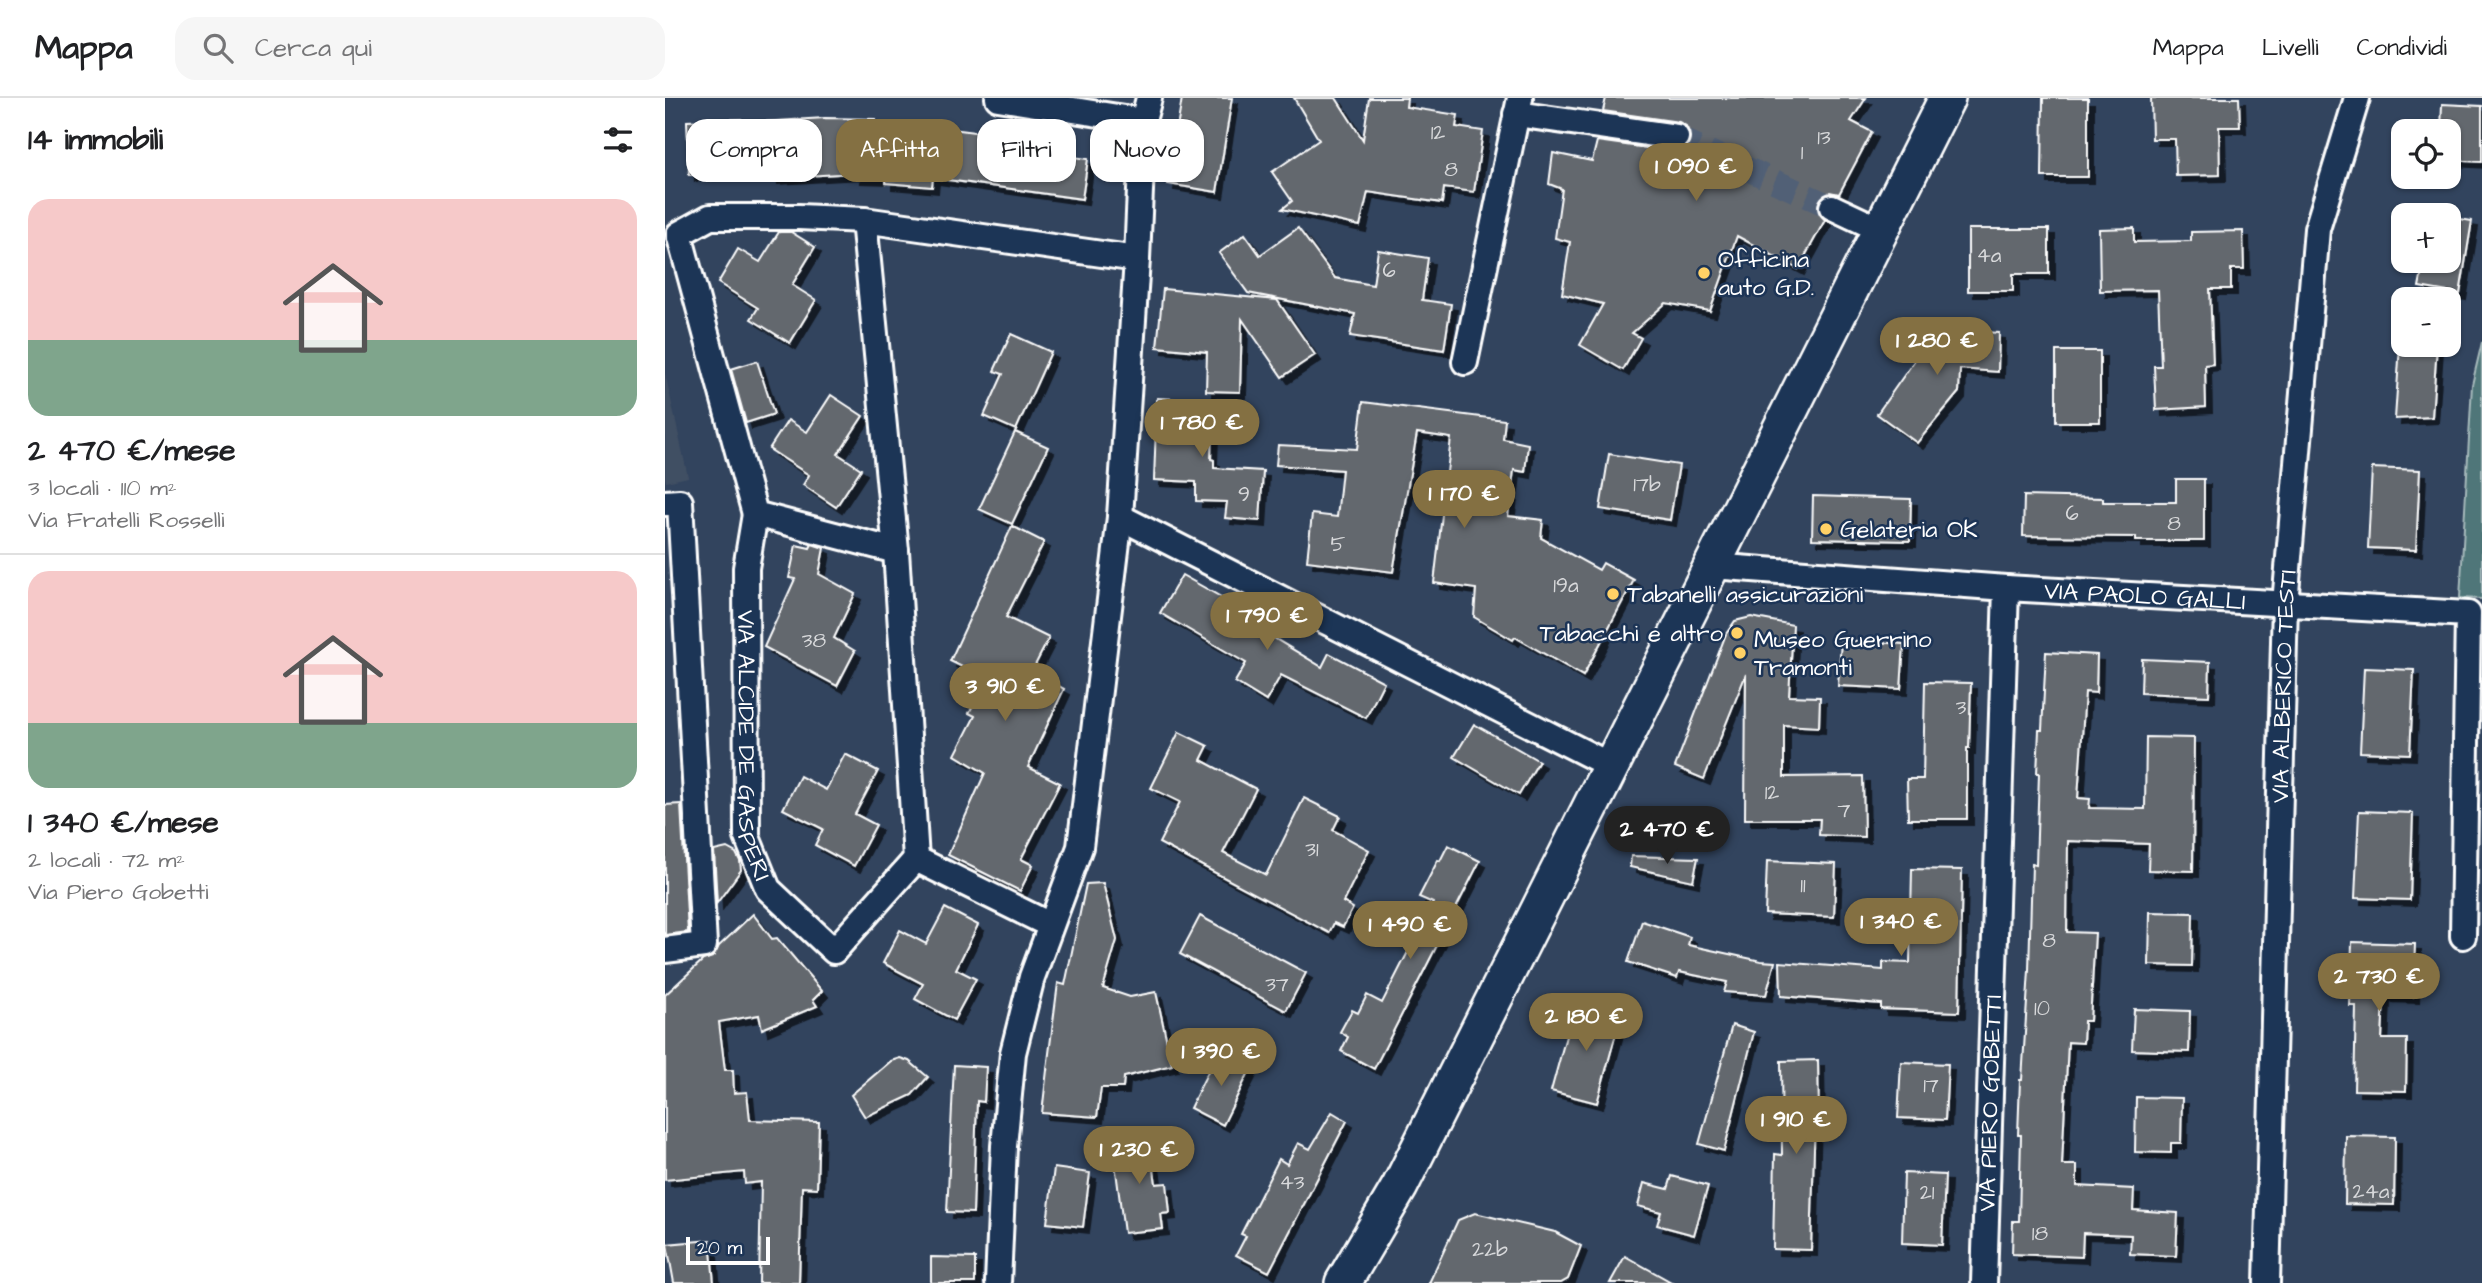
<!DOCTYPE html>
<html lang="it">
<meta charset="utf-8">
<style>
:root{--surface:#fff;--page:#f6f6f6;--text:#202124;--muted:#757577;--line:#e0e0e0;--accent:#847042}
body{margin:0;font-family:"Architects Daughter",sans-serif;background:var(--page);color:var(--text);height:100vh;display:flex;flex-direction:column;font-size:26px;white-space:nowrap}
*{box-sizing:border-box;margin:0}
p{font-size:23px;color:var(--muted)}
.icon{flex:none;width:38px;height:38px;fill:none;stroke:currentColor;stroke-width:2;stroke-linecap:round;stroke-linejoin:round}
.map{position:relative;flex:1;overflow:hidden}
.details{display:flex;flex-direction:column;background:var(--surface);width:665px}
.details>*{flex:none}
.top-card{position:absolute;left:21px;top:21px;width:665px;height:63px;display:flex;gap:14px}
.fabs{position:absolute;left:1726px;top:21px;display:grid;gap:14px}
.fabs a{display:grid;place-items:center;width:70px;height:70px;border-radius:14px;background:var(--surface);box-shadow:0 2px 5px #0004;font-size:35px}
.scale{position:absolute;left:21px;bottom:18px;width:84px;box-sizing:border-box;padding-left:7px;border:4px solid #fff;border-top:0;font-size:19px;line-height:24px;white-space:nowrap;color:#fff;-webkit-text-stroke:5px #1d3557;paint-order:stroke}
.price{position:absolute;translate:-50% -60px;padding:0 16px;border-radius:24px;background:var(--accent);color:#fff;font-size:23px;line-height:46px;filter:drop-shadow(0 2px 4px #0008)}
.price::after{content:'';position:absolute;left:50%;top:42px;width:21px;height:16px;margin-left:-10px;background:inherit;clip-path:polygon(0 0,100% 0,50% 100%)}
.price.active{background:#222;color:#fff}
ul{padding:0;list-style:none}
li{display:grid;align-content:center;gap:14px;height:371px;padding:0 28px}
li+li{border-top:2px solid var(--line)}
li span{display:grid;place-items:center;height:217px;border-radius:21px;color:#555}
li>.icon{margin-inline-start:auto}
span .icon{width:126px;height:126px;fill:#fffc;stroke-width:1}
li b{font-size:30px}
h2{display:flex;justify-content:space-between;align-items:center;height:84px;padding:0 28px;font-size:30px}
.tag{padding:0 24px;border-radius:21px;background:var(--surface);box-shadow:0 2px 5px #0004;font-size:24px;line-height:63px}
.tag.active{background:var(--accent);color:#fff}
header{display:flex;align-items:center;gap:42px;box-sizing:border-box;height:98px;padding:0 35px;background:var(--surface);border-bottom:2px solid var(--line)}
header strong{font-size:33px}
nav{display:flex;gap:38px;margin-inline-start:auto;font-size:24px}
.search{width:490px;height:63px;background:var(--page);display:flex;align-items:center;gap:18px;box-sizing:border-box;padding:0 24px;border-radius:21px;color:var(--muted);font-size:26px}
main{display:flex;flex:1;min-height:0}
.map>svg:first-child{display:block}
</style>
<header>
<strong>Mappa</strong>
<div class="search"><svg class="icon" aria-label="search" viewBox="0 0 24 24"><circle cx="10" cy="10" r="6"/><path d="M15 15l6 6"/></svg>Cerca qui</div>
<nav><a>Mappa</a><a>Livelli</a><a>Condividi</a></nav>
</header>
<main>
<section class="details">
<h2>14 immobili<svg class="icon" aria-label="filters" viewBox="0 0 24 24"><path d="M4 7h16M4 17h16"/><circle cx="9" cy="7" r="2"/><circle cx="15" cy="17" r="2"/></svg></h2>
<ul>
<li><span style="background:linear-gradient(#f6c9c9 65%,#7fa58c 0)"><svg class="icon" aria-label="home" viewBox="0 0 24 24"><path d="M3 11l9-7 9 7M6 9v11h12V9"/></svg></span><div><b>2 470 €/mese</b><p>3 locali · 110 m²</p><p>Via Fratelli Rosselli</p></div></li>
<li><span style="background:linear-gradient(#f6c9c9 70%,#7fa58c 0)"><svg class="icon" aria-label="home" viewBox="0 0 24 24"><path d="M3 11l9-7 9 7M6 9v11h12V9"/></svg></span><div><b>1 340 €/mese</b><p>2 locali · 72 m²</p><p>Via Piero Gobetti</p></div></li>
</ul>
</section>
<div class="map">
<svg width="1817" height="1185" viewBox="0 0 1817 1185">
<defs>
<filter id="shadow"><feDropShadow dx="6" dy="6" stdDeviation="0" flood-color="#0009"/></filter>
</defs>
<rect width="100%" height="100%" fill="#32445e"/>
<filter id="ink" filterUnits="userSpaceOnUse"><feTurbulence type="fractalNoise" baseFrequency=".0143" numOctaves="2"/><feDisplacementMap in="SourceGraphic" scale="14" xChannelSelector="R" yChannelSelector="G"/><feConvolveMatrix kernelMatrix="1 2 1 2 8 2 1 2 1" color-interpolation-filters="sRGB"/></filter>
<g filter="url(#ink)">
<path fill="#414f63" d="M0,275L23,379L1,384L0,380Z"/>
<path fill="#4f7679" stroke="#a7babc" stroke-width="2" d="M1817,244V501L1795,500L1807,287Z"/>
<g fill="#64686e" stroke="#fff" stroke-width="2" filter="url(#shadow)">
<path d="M517,0H567L552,94L503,86Z"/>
<path d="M629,0H671L698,42L704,0H742L741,9L793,17L791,29L818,33L809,94L779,90L777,105L703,94L695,128L617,111L627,103L607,74L654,42Z"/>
<path d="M941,0H1201L1186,23L1207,34L1174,96L1165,94L1154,102L1152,111L1160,122L1133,171L1072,138L1045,213L1001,205L967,235L976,240L958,272L915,247L938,206L897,196L905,144L890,140L897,91L884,86L888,55L927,63L932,43L1010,54L1022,49L1026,40L1021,28L1014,24L938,13Z"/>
<path d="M1378,0H1423V79H1377Z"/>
<path d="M1486,0H1574L1575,29H1554L1555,77L1511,78L1510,41H1487Z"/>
<path d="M1777,6L1817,8V64L1783,62V33H1776Z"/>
<path d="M160,20L210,21L209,26L287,31L348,39V42L401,50V58L423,61L417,101L268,80L267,89L221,85V80L190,79V75L107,80L106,74L24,77L22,23L76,21V25Z"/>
<path d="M1783,119L1807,123L1795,196L1754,189L1759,163H1783Z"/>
<path d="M633,130L670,180L708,187L713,152L763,160L757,202L786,206L779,252L685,238L690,216L583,195L554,155L580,136L595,157Z"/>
<path d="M1469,130V144L1526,143V134L1578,133L1579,171H1566V191H1545L1548,266L1540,267L1541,309L1491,312L1489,268H1496L1493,192L1435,193L1434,131Z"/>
<path d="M1303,131H1384V176H1348V193H1303Z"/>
<path d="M114,134H126L150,149L127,187L151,202L125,245L86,221L93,210L53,185L73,151L95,164Z"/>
<path d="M498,191L612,202L650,257L617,279L577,221L575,294L541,293L542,254L492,249Z"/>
<path d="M1256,231L1300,233L1303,235V233L1334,235L1333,274L1295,271L1294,294L1252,345L1212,316L1254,256L1244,247Z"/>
<path d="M346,236L386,254L351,332L319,318L338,276L329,273Z"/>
<path d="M1735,247H1772L1767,319L1730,321Z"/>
<rect x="1391" y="253" width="44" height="71"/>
<path d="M92,263L109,316L81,325L66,271Z"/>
<path d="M166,297L198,318L173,356L196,371L171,409L138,387L144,377L104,351L123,322L142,334Z"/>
<path d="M492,300L548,303L546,361L549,362V370L598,373L595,423L560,420L562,404L531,403V384L489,382Z"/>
<path d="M698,304L840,322L838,341L863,346L860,374L849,372L843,418L878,422L876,440L934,472L938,465L969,482L918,578L850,539L848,542L809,519L811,491L769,485L786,340L752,335L728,474L642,463L647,416L672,419L677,372L611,367L613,347L692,351Z"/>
<path d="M350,334L383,349L347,426L314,411Z"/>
<path d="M944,356L1014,367L1005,422L935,411Z"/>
<path d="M1707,370L1755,372L1751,452L1703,450Z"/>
<path d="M1511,381H1539V443H1471V439L1358,438L1359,398L1438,400V404H1511Z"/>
<path d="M1148,398L1246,401L1245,443L1147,441Z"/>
<path d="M347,428L379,444L341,519L384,540L367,573L399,591L363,669L395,685L356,761L368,767L355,793L283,757L320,675L290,657L310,618L304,615L322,581L285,563Z"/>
<path d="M147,446L159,450L154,476L190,496L169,540L190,553L172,588L99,549L130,481L124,480L131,447L145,450Z"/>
<path d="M517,477L570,507L566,514L657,569L664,555L719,584L701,620L616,577L601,603L570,584L581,565L495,515Z"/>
<path d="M1086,519L1128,527L1124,598L1155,599L1154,629L1119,627V679L1198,678L1199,739L1154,737L1155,721H1080L1081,576L1039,681L1010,669L1061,536L1070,523Z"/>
<path d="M1176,542L1239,546L1236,591L1173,588Z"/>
<path d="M1381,554L1432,557L1431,595L1420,594L1413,700L1425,701L1424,710L1480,711L1481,639L1529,640L1528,773L1483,772L1484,746L1403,743L1402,834L1430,835L1425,923H1419L1418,945L1403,944L1397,1067H1412V1088L1469,1091L1468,1112L1513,1115L1511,1158L1465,1156L1466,1137L1418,1135L1417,1159L1347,1156L1348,1123H1354L1356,1037H1353L1355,982H1357L1364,872L1367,766L1371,767L1374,675H1372L1374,632H1377Z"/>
<path d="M1477,561L1545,564L1544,598L1476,595Z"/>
<path d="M1699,570L1749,572L1745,656L1695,654Z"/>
<path d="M1260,584L1306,585L1304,650H1302V721H1243L1242,681H1258Z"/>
<path d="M809,626L874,663L854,697L789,659Z"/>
<path d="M514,634L543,648L536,662L591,691L558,755L601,777L639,700L675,718L668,732L704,752L678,804L688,810L678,829L669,825L664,835L494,745L515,704L486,690Z"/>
<path d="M180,656L213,673L190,716L211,727L189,768L150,747L158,731L118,711L135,678L161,692Z"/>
<path d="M16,706L23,834L0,837V707Z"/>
<path d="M1694,713L1748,715L1745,802L1690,800Z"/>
<path d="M783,747L815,763L709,971L676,953L683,939L675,934L687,912L693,915L702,897L717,905L768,805L754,799L773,762L775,763Z"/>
<path d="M62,750L71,755L75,763L76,772L52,805L49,753Z"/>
<path d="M966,758L1033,760L1028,783L965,769Z"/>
<path d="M1102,763L1171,766L1169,819L1100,816Z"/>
<path d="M1247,771L1297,772L1294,914L1216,911V906L1116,898L1115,864L1218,872V864L1245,865Z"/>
<path d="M438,785L452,842L438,890L465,899L491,894L507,967L459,979L458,990H436L432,1019L377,1015L382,972H384L382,971L393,885L400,887L421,786Z"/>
<path d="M280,810L313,827L291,871L311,881L289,922L250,901L258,886L218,865L235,832L261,846Z"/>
<path d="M1485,814L1528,815L1527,868L1484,867Z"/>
<path d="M88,816L107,841L112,840L157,893L148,902L152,908L97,931L94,917L54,924L60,972H68L69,995L82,994L85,1022L154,1024L152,1090L137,1089L134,1185H94L96,1084L80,1086L79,1074L0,1082V897L38,862L48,859L54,848Z"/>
<path d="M535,818L641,875L621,913L515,856Z"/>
<path d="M977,823L1025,839L1023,847L1096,863L1110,864L1101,897L1059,894L1062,884L1014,874L1012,880L963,864Z"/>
<path d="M1687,844L1750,846L1748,899L1719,898L1717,941H1742L1741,993L1689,992L1691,908H1685Z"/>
<path d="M910,905L956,917L932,1005L886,993Z"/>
<path d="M1469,911L1525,913L1524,954L1467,952Z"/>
<path d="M1067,927L1089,934L1059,1053L1034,1046Z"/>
<path d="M553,953L586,970L558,1027L525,1010Z"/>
<path d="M235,960L244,963L263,979L247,997L200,1019L186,997L226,963Z"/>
<path d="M1153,962L1154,1017H1150L1146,1152L1108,1151L1110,1056L1117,1057L1116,963Z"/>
<path d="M1236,964L1283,966L1280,1022L1233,1020Z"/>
<path d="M289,967L321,969L319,1004L312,1003L308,1115L282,1114Z"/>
<path d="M1471,999L1517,1000L1516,1045H1506V1055L1470,1054Z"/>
<path d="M667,1014L682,1023L604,1174L571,1157L581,1138L576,1136L614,1061L622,1066L633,1045L645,1051Z"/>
<path d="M484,1037L491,1086L502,1085L505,1115L496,1116L498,1131L459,1135L447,1042Z"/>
<path d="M1681,1038L1730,1039L1729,1107L1680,1106Z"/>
<path d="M389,1070L425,1075L418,1129L382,1125Z"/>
<path d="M1239,1075L1280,1077L1277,1147L1237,1145Z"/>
<path d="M1007,1078L1043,1088L1029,1137L992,1127L996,1114L973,1108L979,1085L1003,1091Z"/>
<path d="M810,1115L890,1134L916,1148L903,1181L896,1185H764L793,1122Z"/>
<path d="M45,1142L49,1185H9L2,1146Z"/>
<path d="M960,1158L1008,1185H945Z"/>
<path d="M266,1159L310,1160V1185H266Z"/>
</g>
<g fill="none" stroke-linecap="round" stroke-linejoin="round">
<path stroke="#516076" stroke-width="24" stroke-dasharray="24 12" stroke-linecap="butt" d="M1011,39L1167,109"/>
<g stroke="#fff" stroke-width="30">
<g id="minor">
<path d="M333,0L478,23"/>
<path d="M851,16L1011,39"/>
<path d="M1167,109L1216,132"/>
<path d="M199,122L134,119H45L14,136L90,416L231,453"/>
<path d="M800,264L855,0"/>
<path d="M0,405L15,404L39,847L0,852"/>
<path id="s1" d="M90,416L81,470L82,739L103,791L169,853L251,761"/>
<path d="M455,419L946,668"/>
<path id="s2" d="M1047,468L1341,490L1803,516L1798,838"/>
<path d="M385,827L251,761L231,453L199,122L472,161"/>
<path d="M333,1185L339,1048L348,955L367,879L415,749L455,419L472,161L478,23L484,0"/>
<path id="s3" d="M1319,1185L1341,490"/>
<path id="s4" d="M1602,1185L1620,506L1652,131L1692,0"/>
</g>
</g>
<g stroke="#fff" stroke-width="40">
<path id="secondary" d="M678,1185L735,1088L1282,0"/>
</g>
<use href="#minor" stroke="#1d3557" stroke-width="24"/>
<use href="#secondary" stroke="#1d3557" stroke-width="35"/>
</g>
</g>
<g fill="#ffd166" stroke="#1d3557" stroke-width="2.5">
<circle cx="1039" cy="175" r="7"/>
<circle cx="1161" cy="431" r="7"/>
<circle cx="948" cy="496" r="7"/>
<circle cx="1072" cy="535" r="7"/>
<circle cx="1075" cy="555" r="7"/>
</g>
<g text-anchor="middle" stroke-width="5" stroke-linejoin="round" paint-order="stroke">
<g font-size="21" fill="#d8d9db">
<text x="773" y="41">12</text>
<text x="1159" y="46">13</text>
<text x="1137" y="61">1</text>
<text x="786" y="78">8</text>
<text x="1324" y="164">4a</text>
<text x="724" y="179">6</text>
<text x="982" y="393">17b</text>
<text x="579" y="403">9</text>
<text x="1407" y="422">6</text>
<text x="1509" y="432">8</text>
<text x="673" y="453">5</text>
<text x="901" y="494">19a</text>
<text x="149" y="549">38</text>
<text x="1296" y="616">3</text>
<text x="1107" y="701">12</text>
<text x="1179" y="719">7</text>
<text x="647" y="758">31</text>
<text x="1138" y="794">11</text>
<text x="1384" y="849">8</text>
<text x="612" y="893">37</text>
<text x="1377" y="917">10</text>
<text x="1266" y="994">17</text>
<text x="627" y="1091">43</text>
<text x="1706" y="1100">24a</text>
<text x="1262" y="1101">21</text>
<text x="1375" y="1142">18</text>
<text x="825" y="1158">22b</text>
</g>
<g font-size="24" fill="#fff" stroke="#1d3557" text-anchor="start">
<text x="1053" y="169">Officina<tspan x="1053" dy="28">auto G.D.</tspan></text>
<text x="1175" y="439">Gelateria OK</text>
<text x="962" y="504">Tabanelli assicurazioni</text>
<text x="1058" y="543" text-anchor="end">Tabacchi e altro</text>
<text x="1089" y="549">Museo Guerrino<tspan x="1089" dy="28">Tramonti</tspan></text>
</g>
<g font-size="24" fill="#fff" stroke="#1d3557">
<text dy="8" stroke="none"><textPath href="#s2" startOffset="434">VIA PAOLO GALLI</textPath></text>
<text dy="8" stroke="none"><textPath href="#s4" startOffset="597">VIA ALBERICO TESTI</textPath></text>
<text dy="8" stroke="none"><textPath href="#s1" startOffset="233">VIA ALCIDE DE GASPERI</textPath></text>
<text dy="8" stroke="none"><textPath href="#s3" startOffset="180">VIA PIERO GOBETTI</textPath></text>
</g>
</g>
</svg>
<div class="fabs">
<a><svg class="icon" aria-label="locate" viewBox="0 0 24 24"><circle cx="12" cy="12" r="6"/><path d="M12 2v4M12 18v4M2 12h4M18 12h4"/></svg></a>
<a>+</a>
<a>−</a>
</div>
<div class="scale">20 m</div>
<b class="price" style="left:1031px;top:105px">1 090 €</b>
<b class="price" style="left:1272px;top:279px">1 280 €</b>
<b class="price" style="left:537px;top:361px">1 780 €</b>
<b class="price" style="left:799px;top:432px">1 170 €</b>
<b class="price" style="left:602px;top:554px">1 790 €</b>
<b class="price" style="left:340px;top:625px">3 910 €</b>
<b class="price active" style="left:1002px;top:768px">2 470 €</b>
<b class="price" style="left:1236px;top:860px">1 340 €</b>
<b class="price" style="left:745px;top:863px">1 490 €</b>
<b class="price" style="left:1714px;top:915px">2 730 €</b>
<b class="price" style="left:921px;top:955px">2 180 €</b>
<b class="price" style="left:556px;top:990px">1 390 €</b>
<b class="price" style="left:1131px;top:1058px">1 910 €</b>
<b class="price" style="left:474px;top:1088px">1 230 €</b>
<div class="top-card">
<a class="tag">Compra</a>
<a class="tag active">Affitta</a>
<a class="tag">Filtri</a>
<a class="tag">Nuovo</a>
</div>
</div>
</main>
